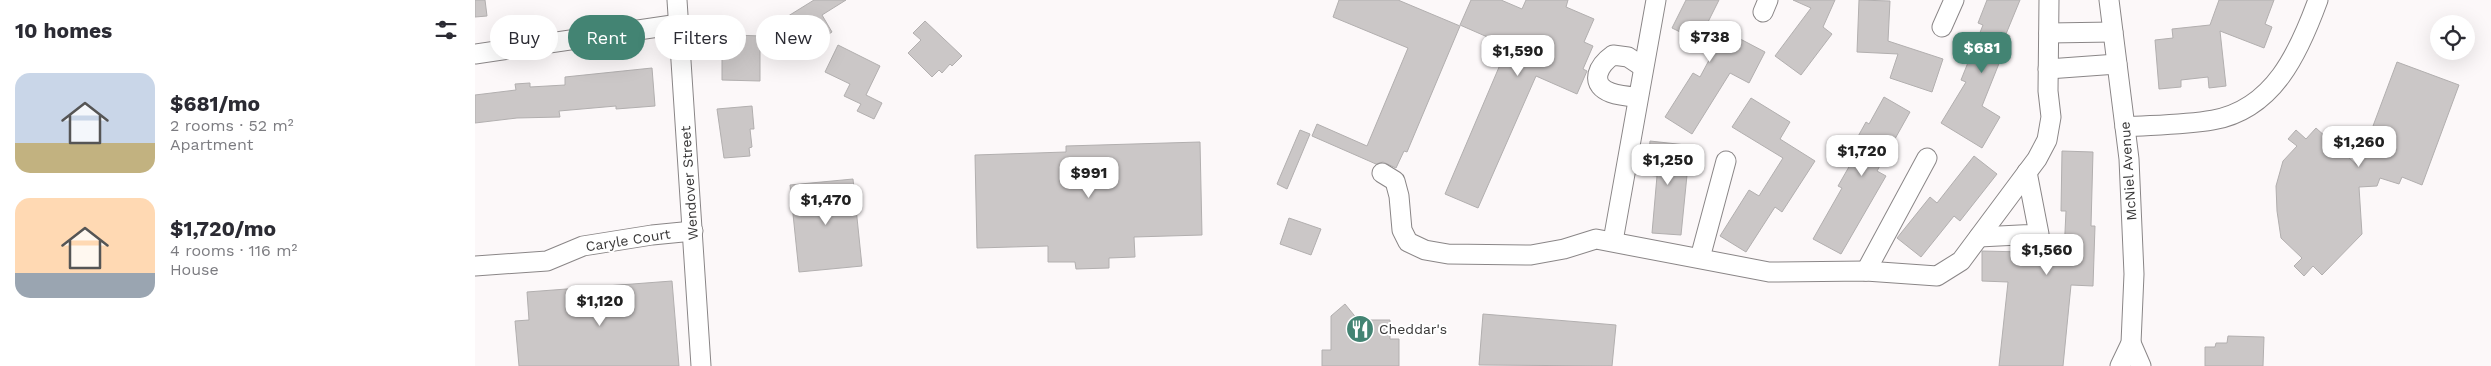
<!DOCTYPE html>
<meta charset="utf-8">
<style>
:root{--surface:#fff;--page:#f2f2f3;--text:#2b2b33;--muted:#7c7c81;--accent:#438473}
body{margin:0;font-family:"Work Sans",sans-serif;background:var(--page);color:var(--text);height:100vh;display:flex;flex-direction:column;font-size:19px;white-space:nowrap}
*{box-sizing:border-box;margin:0}
p{font-size:16px;color:var(--muted)}
.icon{flex:none;width:28px;height:28px;fill:none;stroke:currentColor;stroke-width:2;stroke-linecap:round;stroke-linejoin:round}
.map{position:relative;flex:1;overflow:hidden}
.sheet{display:flex;flex-direction:column;background:var(--surface);width:475px}
.sheet>*{flex:none}
.hud{position:absolute;left:15px;top:15px;width:475px;height:45px;display:flex;gap:10px}
.fabs{position:absolute;left:1955px;top:15px;display:grid;gap:10px}
.fabs a{display:grid;place-items:center;width:45px;height:45px;border-radius:50%;background:var(--surface);box-shadow:0 5px 20px #0002;font-size:25px}
.price{position:absolute;translate:-50% -42px;padding:0 11px;border-radius:10px;background:#fff;color:#222;font-size:16px;line-height:32px;filter:drop-shadow(0 1px 2px #0008)}
.price::after{content:'';position:absolute;left:50%;top:30px;width:15px;height:11px;margin-left:-8px;background:inherit;clip-path:polygon(0 0,100% 0,50% 100%)}
.price.current{background:var(--accent);color:#fff}
ul{padding:0;list-style:none}
li{display:flex;align-items:center;gap:15px;height:125px;padding:0 15px}
li span{display:grid;place-items:center;flex:none;width:140px;height:100px;border-radius:15px;color:#555}
li>.icon{margin-inline-start:auto}
span .icon{width:60px;height:60px;fill:#fffc;stroke-width:1}
li b{font-size:21px}
h2{display:flex;justify-content:space-between;align-items:center;height:60px;padding:0 15px;font-size:21px}
.pill{padding:0 18px;border-radius:22px;background:var(--surface);box-shadow:0 5px 20px #0002;font-size:18px;line-height:45px}
.pill.current{background:var(--accent);color:#fff}
main{display:flex;flex:1;min-height:0}
.map>svg:first-child{display:block}
</style>
<main>
<section class="sheet">
<h2>10 homes<svg class="icon" aria-label="filters" viewBox="0 0 24 24"><path d="M4 7h16M4 17h16"/><circle cx="9" cy="7" r="2"/><circle cx="15" cy="17" r="2"/></svg></h2>
<ul>
<li><span style="background:linear-gradient(#c9d6e8 70%,#c2b280 0)"><svg class="icon" aria-label="home" viewBox="0 0 24 24"><path d="M3 11l9-7 9 7M6 9v11h12V9"/></svg></span><div><b>$681/mo</b><p>2 rooms · 52 m²</p><p>Apartment</p></div></li>
<li><span style="background:linear-gradient(#ffd9b3 75%,#9aa5b1 0)"><svg class="icon" aria-label="home" viewBox="0 0 24 24"><path d="M3 11l9-7 9 7M6 9v11h12V9"/></svg></span><div><b>$1,720/mo</b><p>4 rooms · 116 m²</p><p>House</p></div></li>
</ul>
</section>
<div class="map">
<svg width="2016" height="366" viewBox="0 0 2016 366">
<rect width="100%" height="100%" fill="#fcf8f9"/>
<g fill="#cbc7c7" stroke="#b2afaf">
<path d="M0,0H10L12,16L0,17Z"/>
<path d="M339,0H371L347,15L357,32L330,49L310,18Z"/>
<path d="M864,0H923L985,26L932,152L929,151L921,168L908,162L901,164L837,136L842,124L892,146L933,48L858,17Z"/>
<path d="M996,0H1026L1047,9L1051,0H1093L1091,7L1119,19L1109,42L1118,46L1108,69L1112,71L1102,94L1061,76L1003,208L970,194L1033,46L985,25Z"/>
<path d="M1211,0H1244L1233,22L1290,52L1274,83L1255,73L1217,134L1190,117L1218,73L1225,77L1240,49L1197,28Z"/>
<path d="M1318,0H1360L1348,27L1357,34L1326,75L1300,56L1336,8Z"/>
<path d="M1384,0L1415,1L1413,41L1468,59L1457,92L1415,78L1423,54L1382,52Z"/>
<path d="M1512,0H1545L1531,34L1535,36L1507,106L1525,117L1507,148L1466,123L1491,82L1486,80L1508,25L1503,23Z"/>
<path d="M1744,0H1799L1790,24L1797,27L1789,48L1745,31L1751,86L1734,88L1733,77L1706,80V87L1684,89L1680,40L1698,38L1697,29L1735,25Z"/>
<path d="M450,21L487,56L477,66L475,64L467,73L464,70L457,77L433,53L446,40L438,33Z"/>
<path d="M237,29H260V35L285,36V81L247,80V53H237Z"/>
<path d="M363,45L405,66L391,95L407,103L399,119L382,111L386,104L369,96L375,84L350,72Z"/>
<path d="M1922,62L1984,85L1947,185L1927,177L1924,184L1905,178L1902,186L1884,187L1887,234L1847,275L1838,266L1829,276L1819,266L1827,258L1806,238L1802,211L1801,186L1808,161L1822,146L1813,139L1821,130L1831,139L1841,128L1883,166Z"/>
<path d="M177,68L180,106L141,109V106L84,111L85,117L42,118L0,123V95L41,90L40,84L55,83V87L90,85V77Z"/>
<path d="M1409,97L1435,112L1402,171L1411,176L1366,254L1338,239L1367,188L1363,186L1387,144L1381,140L1391,122L1394,124Z"/>
<path d="M1276,98L1315,122L1305,139L1340,161L1307,212L1300,207L1271,252L1245,236L1274,190L1284,196L1308,158L1257,127Z"/>
<path d="M277,106L279,129H275L277,147L274,148L275,156L249,158L242,109Z"/>
<path d="M825,130L835,134L812,189L802,184Z"/>
<path d="M1175,141L1211,145L1208,174L1212,175L1206,235L1177,233L1182,176L1172,175Z"/>
<path d="M725,142L727,235L659,237L660,257L634,258V268L601,269L600,262H573V246L502,248L500,155L591,152V146Z"/>
<path d="M1587,151L1618,152L1616,226H1620L1618,286L1596,285L1588,366H1524L1533,282L1507,281V251L1589,253L1591,211H1586Z"/>
<path d="M1499,156L1522,174L1485,221L1479,216L1446,257L1422,238L1455,197L1462,203Z"/>
<path d="M378,179L387,266L324,272L315,185Z"/>
<path d="M814,218L846,229L836,255L805,244Z"/>
<path d="M197,281L204,366H44L40,321L54,320L52,292Z"/>
<path d="M870,304L883,320H915V339H924V366H847V350H856V316Z"/>
<path d="M1008,314L1141,325L1137,366L1004,365Z"/>
<path d="M1753,336L1789,337L1788,366H1730V347H1740L1741,343H1752Z"/>
</g>
<g fill="none" stroke-linecap="round" stroke-linejoin="round">
<g stroke="#8a8687" stroke-width="21">
<g id="minor">
<path d="M202,0L226,366"/>
<path d="M1634,0L1654,159L1659,274L1656,343L1645,366"/>
<path d="M1288,12L1293,0"/>
<path d="M1467,27L1479,0"/>
<path d="M1574,33L1638,32"/>
<path d="M0,54L204,24"/>
<path d="M1573,69L1642,64"/>
<path d="M1162,97C1148,96 1119,94 1123,74C1125,66 1131,60 1138,55L1153,57L1168,67"/>
<path d="M1650,127C1679,125 1709,125 1738,120C1799,109 1824,52 1843,0"/>
<path d="M907,173L920,181L924,196L927,230L933,242L950,250L973,254L1056,255L1089,249L1121,239L1294,272L1391,271L1462,276L1486,261L1562,159L1572,140L1576,117L1573,91L1574,0"/>
<path d="M1504,237L1564,234L1552,172"/>
<path d="M1138,241L1181,0"/>
<path d="M1225,258L1251,161"/>
<path d="M0,266L72,261L108,246L177,235L218,231"/>
<path d="M1391,271L1452,158"/>
<path d="M1656,343L1666,366"/>
</g>
</g>
<use href="#minor" stroke="#fff" stroke-width="19"/>
</g>
<defs>
<g id="restaurant-disc" transform="scale(1.4375)"><circle r="9.5" fill="#438473" stroke="#fff"/><path d="M-5-6h1v4h1v-4h1v4h1v-4h1v5L-1.5 .5V6h-2V.5L-5-1ZM5-6V6H3V1.5H1.5Q1.5-4 5-6Z" fill="#fff"/></g>
</defs>
<g fill-rule="evenodd">
<use href="#restaurant-disc" x="885" y="329"/>
</g>
<g text-anchor="middle" stroke-width="4" stroke-linejoin="round" paint-order="stroke">
<g font-size="14" fill="#383737" stroke="#fff">
<text transform="translate(1653 171) rotate(-94)" y="5">McNiel Avenue</text>
<text transform="translate(214 183) rotate(-94)" y="5">Wendover Street</text>
<text transform="translate(153 240) rotate(-9)" y="5">Caryle Court</text>
</g>
<g font-size="14" fill="#383737" stroke="#fff" text-anchor="start">
<text x="904" y="334">Cheddar's</text>
</g>
</g>
</svg>
<div class="fabs">
<a><svg class="icon" aria-label="locate" viewBox="0 0 24 24"><circle cx="12" cy="12" r="6"/><path d="M12 2v4M12 18v4M2 12h4M18 12h4"/></svg></a>
</div>
<b class="price" style="left:1235px;top:63px">$738</b>
<b class="price current" style="left:1507px;top:74px">$681</b>
<b class="price" style="left:1043px;top:77px">$1,590</b>
<b class="price" style="left:1884px;top:168px">$1,260</b>
<b class="price" style="left:1387px;top:177px">$1,720</b>
<b class="price" style="left:1193px;top:186px">$1,250</b>
<b class="price" style="left:614px;top:199px">$991</b>
<b class="price" style="left:351px;top:226px">$1,470</b>
<b class="price" style="left:1572px;top:276px">$1,560</b>
<b class="price" style="left:125px;top:327px">$1,120</b>
<div class="hud">
<a class="pill">Buy</a>
<a class="pill current">Rent</a>
<a class="pill">Filters</a>
<a class="pill">New</a>
</div>
</div>
</main>
